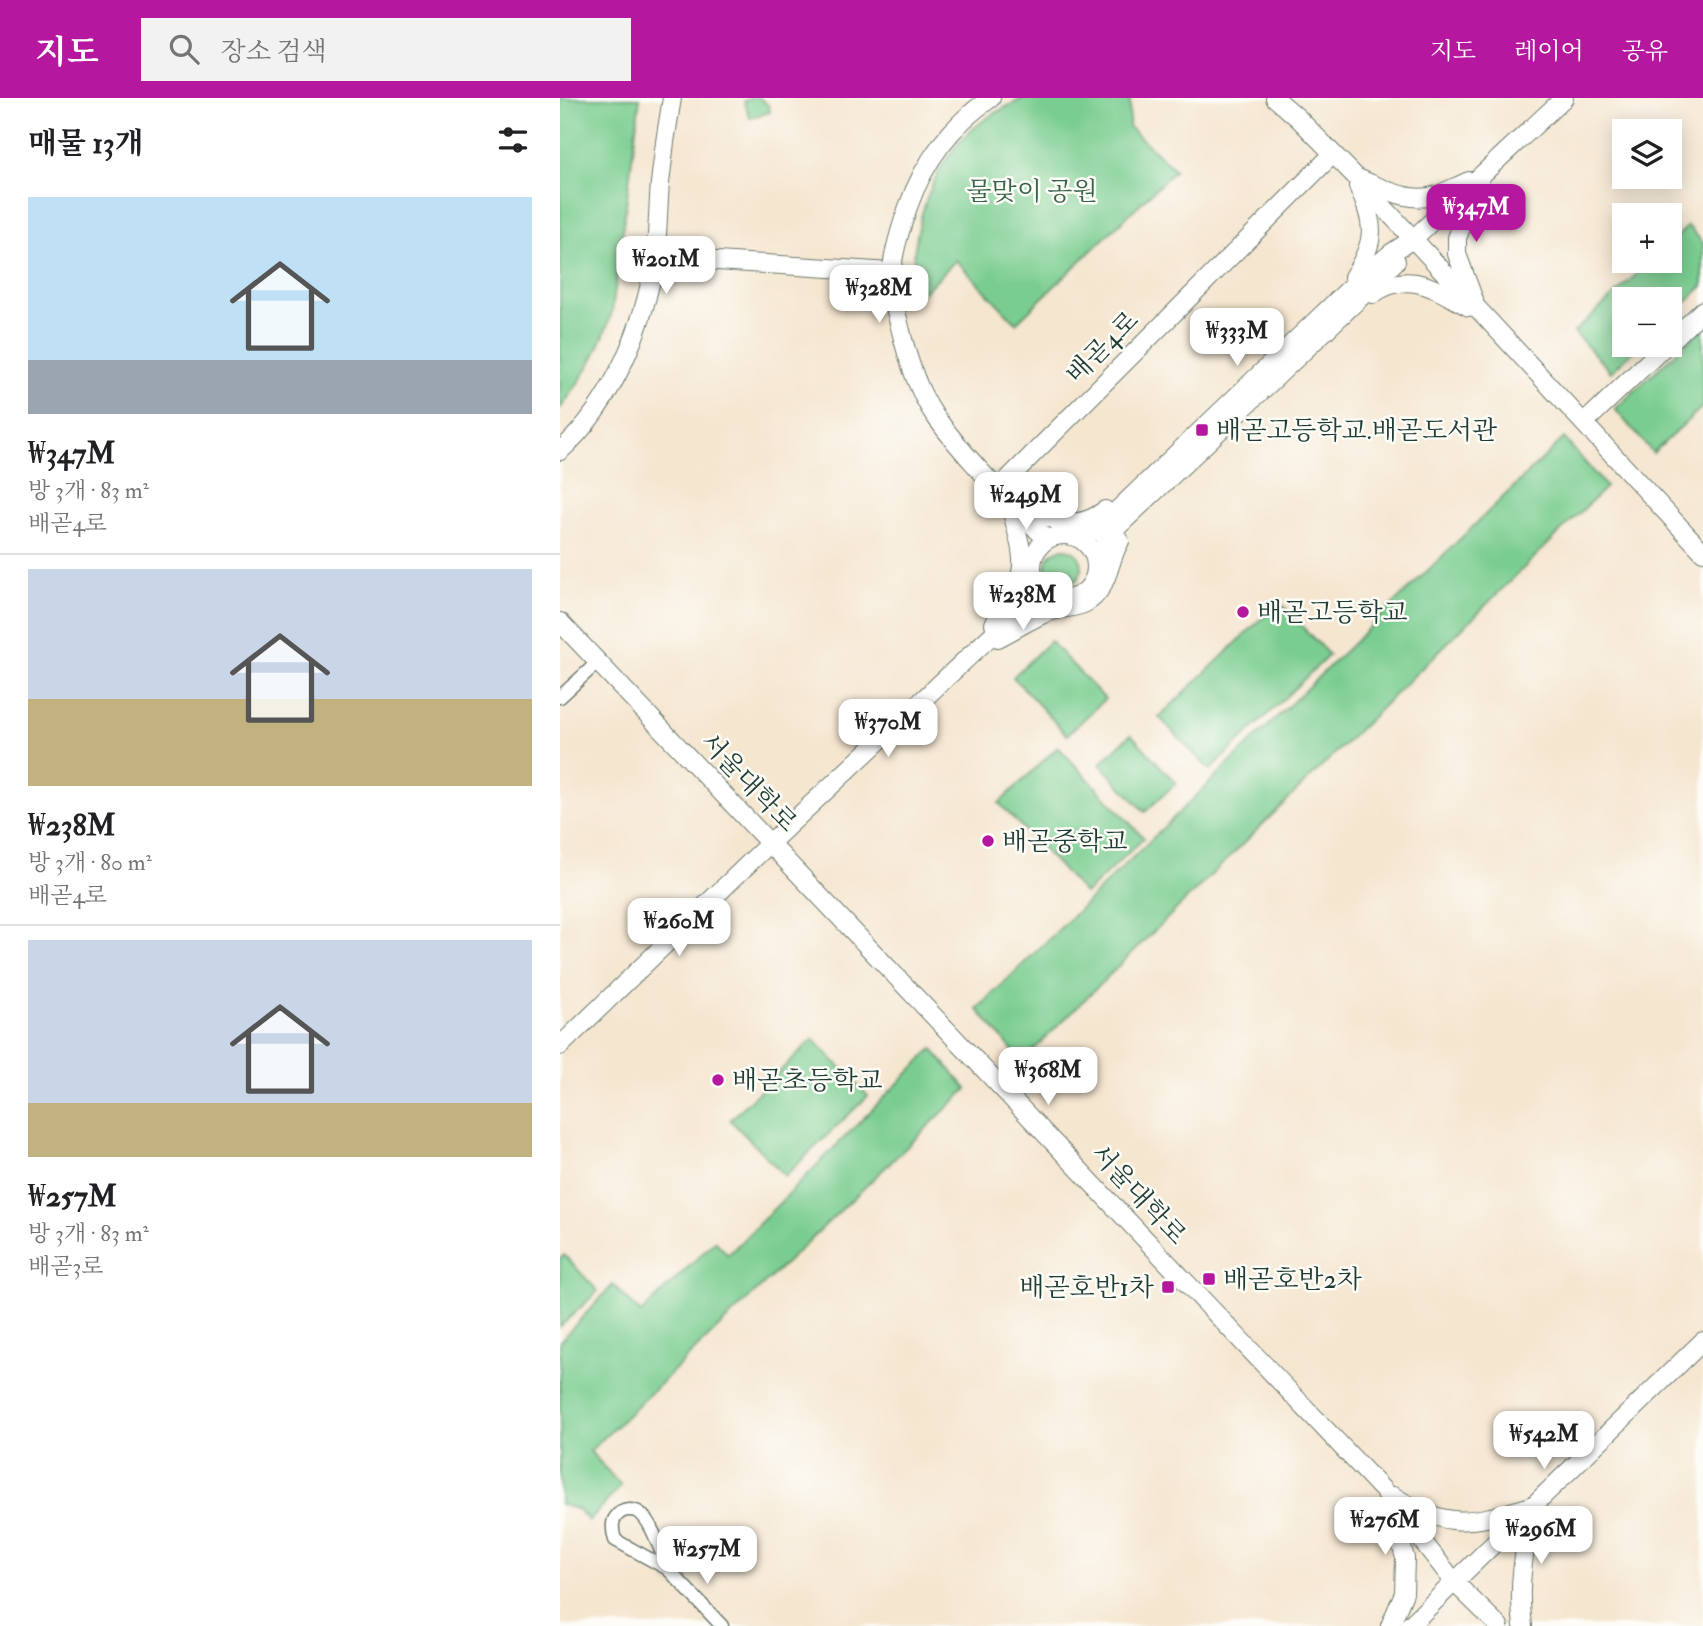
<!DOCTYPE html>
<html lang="ko">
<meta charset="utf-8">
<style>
:root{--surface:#fff;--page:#f2f2f2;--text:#202124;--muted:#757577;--line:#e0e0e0;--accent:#b5179e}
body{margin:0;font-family:"IM FELL Double Pica","Noto Serif KR",serif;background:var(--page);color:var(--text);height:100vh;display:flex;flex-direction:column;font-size:26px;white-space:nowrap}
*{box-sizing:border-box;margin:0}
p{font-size:23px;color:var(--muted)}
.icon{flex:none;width:38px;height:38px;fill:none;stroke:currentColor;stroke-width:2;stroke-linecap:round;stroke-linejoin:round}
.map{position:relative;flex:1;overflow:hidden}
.drawer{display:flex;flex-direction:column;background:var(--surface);width:560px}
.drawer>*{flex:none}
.fabs{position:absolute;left:1052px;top:21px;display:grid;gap:14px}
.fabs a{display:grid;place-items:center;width:70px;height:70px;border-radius:0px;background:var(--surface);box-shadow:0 4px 18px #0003;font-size:35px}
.price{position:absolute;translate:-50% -60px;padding:0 16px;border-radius:14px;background:#fff;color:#222;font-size:23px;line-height:46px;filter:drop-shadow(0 2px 4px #0008)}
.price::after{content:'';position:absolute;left:50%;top:42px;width:21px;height:16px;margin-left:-10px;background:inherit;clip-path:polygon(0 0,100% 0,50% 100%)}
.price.on{background:var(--accent);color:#fff}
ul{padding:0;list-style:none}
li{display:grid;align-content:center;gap:14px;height:371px;padding:0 28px}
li+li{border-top:2px solid var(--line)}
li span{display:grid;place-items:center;height:217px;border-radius:0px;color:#555}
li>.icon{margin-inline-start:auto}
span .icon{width:126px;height:126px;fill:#fffc;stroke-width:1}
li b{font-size:30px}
h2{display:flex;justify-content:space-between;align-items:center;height:84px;padding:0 28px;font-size:30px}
header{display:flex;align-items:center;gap:42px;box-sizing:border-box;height:98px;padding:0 35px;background:var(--accent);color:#fff}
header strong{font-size:33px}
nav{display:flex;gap:38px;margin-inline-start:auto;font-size:24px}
.search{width:490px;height:63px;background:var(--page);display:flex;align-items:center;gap:18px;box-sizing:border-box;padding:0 24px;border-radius:0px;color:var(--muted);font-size:26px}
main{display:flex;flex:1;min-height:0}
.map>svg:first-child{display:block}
</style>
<header>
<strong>지도</strong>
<div class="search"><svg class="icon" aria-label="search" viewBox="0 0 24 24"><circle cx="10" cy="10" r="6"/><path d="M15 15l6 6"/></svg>장소 검색</div>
<nav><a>지도</a><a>레이어</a><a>공유</a></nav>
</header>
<main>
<section class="drawer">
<h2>매물 13개<svg class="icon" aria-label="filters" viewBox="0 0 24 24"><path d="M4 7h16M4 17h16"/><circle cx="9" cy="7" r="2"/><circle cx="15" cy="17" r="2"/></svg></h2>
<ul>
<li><span style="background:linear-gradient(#bfe0f5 75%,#9aa5b1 0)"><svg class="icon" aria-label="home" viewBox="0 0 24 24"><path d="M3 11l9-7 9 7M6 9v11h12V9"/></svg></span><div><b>₩347M</b><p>방 3개 · 83 m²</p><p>배곧4로</p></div></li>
<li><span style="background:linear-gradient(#c9d6e8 60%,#c2b280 0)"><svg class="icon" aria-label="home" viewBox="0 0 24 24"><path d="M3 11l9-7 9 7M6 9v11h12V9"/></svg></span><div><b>₩238M</b><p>방 3개 · 80 m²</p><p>배곧4로</p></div></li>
<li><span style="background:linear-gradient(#c9d6e8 75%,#c2b280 0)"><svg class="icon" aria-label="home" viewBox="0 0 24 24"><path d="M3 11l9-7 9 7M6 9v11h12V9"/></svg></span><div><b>₩257M</b><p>방 3개 · 83 m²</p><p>배곧3로</p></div></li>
</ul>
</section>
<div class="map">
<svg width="1143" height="1528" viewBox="0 0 1143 1528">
<rect width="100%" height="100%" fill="#fdfcf7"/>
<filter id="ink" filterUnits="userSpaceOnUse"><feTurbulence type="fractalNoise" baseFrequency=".0143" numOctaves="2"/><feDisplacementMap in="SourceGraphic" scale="14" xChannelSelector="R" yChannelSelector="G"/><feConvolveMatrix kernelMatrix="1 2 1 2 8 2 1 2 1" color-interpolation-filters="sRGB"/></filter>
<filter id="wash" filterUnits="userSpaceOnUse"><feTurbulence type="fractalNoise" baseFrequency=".00686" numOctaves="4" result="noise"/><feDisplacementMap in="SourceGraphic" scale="28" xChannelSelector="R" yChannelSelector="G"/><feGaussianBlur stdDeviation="1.57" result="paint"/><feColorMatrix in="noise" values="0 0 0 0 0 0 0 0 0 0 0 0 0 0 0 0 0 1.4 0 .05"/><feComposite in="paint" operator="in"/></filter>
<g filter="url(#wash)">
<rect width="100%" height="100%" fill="#f5e6d0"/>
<g fill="#7acd90" stroke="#4c8562" stroke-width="2">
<path d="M0,0H80L52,214C41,251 23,280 0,311Z"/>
<path d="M191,0H200L209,8L210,14L190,20L184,3Z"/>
<path d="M464,0H570L569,29L615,72L456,225L396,162L352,206C350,135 367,59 430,18C441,11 453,6 464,0Z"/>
<path d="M1128,128L1143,145V188L1110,219V201H1064V247H1080L1051,274L1014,234L1091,163H1110V145Z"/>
<path d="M1143,229V308L1093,355L1055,311Z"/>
<path d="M1004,340L1046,389L462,963L417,911Z"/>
<circle cx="504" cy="469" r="18"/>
<path d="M719,504L769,557L650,672L599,619Z"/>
<path d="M490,543L545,601L507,637L453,579Z"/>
<path d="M571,636L616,685L585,714L540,666Z"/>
<path d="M498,649L584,740L525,796L439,705Z"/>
<path d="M253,941L308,998L225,1078L170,1022Z"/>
<path d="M372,951L407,991L30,1353L61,1388L29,1423L19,1412L0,1406V1243L53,1187L81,1215L155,1143L168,1157Z"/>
<path d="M4,1157L38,1193L0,1229V1160Z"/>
</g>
</g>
<g filter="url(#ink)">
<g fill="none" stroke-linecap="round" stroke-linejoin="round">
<g stroke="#6a786b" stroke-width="15">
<g id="street">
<path d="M0,599L38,564"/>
<path d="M108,1471C101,1455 95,1432 84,1419C77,1410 62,1409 55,1420C51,1426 53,1435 55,1442L108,1471L162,1528"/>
</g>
</g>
<g stroke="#6a786b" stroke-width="20">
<g id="secondary">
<path d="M431,0C392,26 364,64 348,109C341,129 334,150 332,171C330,190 335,210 340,229C347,259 357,292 375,318C406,361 449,403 486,441"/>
<path d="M715,0L738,20L793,76L1143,454"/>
<path d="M800,81C825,91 850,106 877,97C888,93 899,87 909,83"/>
<path d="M95,159L331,174"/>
<path d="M793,179C817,142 815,128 798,88"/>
<path d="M813,196C849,171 875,191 909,209"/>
<path d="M914,202L897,156V140L919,84"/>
<path d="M1110,244L1143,212"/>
<path d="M1024,325L1106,247"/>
<path d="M0,353C52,307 85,227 95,159C98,135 98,109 100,85C103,56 107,28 112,0"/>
<path d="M438,391L773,56"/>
<path d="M455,405C488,419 513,437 545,412"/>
<circle cx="504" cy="469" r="32"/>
<path d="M517,439L531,435L549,420L791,189L831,155L853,141L1004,0"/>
<path d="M536,464L549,437L801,199L836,163"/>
<path d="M0,524L822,1391L895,1485L939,1528"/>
<path d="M434,526C471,469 466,470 450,406"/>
<path d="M438,540C454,532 469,522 486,515C508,506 527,515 542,488C550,474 551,458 560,443"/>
<path d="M0,948L211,744L481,491"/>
<path d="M833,1398C890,1433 911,1425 972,1408"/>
<path d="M830,1528L844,1495L845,1460L831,1410"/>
<path d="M849,1528L1143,1243"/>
<path d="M963,1528C957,1486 964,1448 976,1407"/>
</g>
</g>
<use href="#street" stroke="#fff" stroke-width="12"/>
<use href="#secondary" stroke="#fff" stroke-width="18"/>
</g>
</g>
<g fill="#b5179e" stroke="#fdfcf7" stroke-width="2.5">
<rect x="635" y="325" width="14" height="14" rx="3.5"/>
<circle cx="683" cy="514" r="7"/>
<circle cx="428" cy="743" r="7"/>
<circle cx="158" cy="982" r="7"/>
<rect x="642" y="1174" width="14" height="14" rx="3.5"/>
<rect x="601" y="1182" width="14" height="14" rx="3.5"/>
</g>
<g text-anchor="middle" stroke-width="5" stroke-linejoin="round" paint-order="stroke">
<g font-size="26" fill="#36614b" stroke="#fdfcf7">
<text x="472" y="102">물맞이 공원</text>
</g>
<g font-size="26" fill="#1f3d34" stroke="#fdfcf7">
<text transform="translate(542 249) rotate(-45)" y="9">배곧4로</text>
<text transform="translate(189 684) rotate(46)" y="9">서울대학로</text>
<text transform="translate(579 1096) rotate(47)" y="9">서울대학로</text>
</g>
<g font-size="26" fill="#1f3d34" stroke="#fdfcf7" text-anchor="start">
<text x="656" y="341">배곧고등학교.배곧도서관</text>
<text x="697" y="523">배곧고등학교</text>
<text x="442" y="752">배곧중학교</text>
<text x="172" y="991">배곧초등학교</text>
<text x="663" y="1190">배곧호반2차</text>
<text x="594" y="1198" text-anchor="end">배곧호반1차</text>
</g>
</g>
</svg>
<div class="fabs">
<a><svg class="icon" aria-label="layers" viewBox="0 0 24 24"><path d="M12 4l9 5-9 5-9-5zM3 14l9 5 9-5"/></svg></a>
<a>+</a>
<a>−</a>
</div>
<b class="price on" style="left:916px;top:146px">₩347M</b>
<b class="price" style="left:106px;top:198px">₩201M</b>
<b class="price" style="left:319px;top:227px">₩328M</b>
<b class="price" style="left:677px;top:270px">₩333M</b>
<b class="price" style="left:466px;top:434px">₩249M</b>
<b class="price" style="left:463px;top:534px">₩238M</b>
<b class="price" style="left:328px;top:661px">₩370M</b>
<b class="price" style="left:119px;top:860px">₩260M</b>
<b class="price" style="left:488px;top:1009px">₩368M</b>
<b class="price" style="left:984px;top:1373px">₩542M</b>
<b class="price" style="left:825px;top:1459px">₩276M</b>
<b class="price" style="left:981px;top:1468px">₩296M</b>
<b class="price" style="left:147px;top:1488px">₩257M</b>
</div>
</main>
